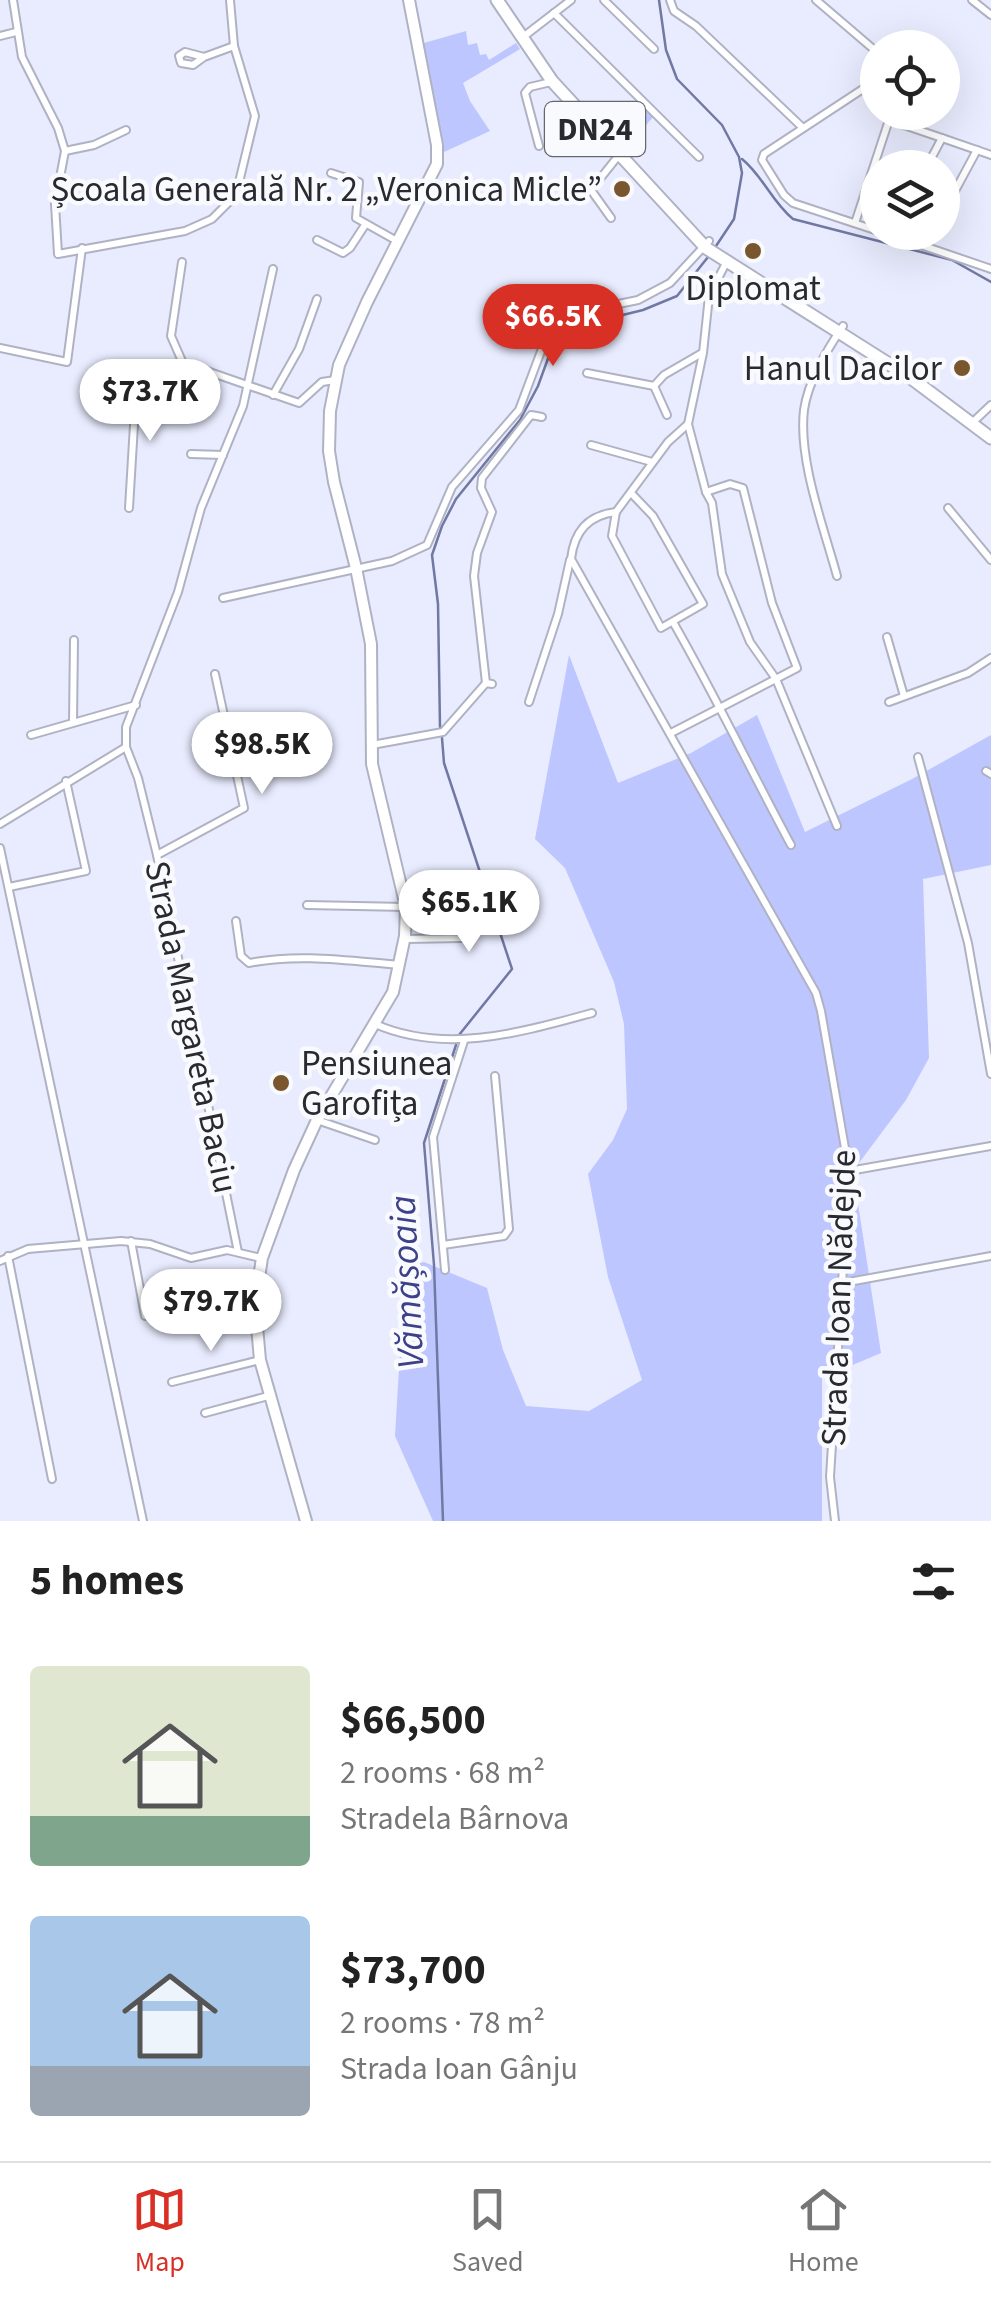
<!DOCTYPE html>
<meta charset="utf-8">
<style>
:root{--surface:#fff;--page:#f6f6f6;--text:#222;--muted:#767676;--line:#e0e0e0;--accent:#d93025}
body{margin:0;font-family:"Source Sans 3",sans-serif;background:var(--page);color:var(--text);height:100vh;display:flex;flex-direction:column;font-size:38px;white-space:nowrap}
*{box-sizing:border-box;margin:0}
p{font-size:32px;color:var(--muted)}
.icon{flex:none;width:55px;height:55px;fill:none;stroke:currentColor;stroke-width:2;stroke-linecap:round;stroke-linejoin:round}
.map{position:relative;height:1521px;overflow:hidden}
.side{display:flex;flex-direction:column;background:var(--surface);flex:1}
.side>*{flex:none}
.buttons{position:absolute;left:860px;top:30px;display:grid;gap:20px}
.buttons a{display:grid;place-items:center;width:100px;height:100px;border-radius:50%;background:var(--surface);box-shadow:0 10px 40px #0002;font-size:50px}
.price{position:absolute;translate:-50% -85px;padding:0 22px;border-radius:35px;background:#fff;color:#222;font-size:32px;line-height:65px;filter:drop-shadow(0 2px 5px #0008)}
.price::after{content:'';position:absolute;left:50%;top:60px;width:30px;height:22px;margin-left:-15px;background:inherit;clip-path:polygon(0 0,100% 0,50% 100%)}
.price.active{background:var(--accent);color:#fff}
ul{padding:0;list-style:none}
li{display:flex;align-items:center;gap:30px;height:250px;padding:0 30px}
li span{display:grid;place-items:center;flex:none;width:280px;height:200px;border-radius:10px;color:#555}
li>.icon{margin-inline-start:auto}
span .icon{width:120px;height:120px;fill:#fffc;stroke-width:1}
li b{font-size:42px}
h2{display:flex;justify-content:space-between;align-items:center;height:120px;padding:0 30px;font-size:42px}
.menu{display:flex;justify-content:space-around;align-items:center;height:140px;border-top:2px solid var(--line);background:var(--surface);font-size:28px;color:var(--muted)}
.menu a{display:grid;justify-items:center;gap:5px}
.menu .active{color:var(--accent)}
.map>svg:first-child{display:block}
</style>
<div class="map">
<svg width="991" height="1521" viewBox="0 0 991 1521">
<rect width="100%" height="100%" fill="#e9ecfe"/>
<g fill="#bdc6fe">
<path d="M466,31L468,45L477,43L480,55L486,54L489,60L516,43L520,49L463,83L470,101L490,131L444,152L425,70L424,43Z"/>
<path d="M636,101L654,116L627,147L610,129Z"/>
<path d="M569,655L618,783L691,753L757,715L805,832L912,779L991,735V865L923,879L929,1058L906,1100L853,1171L881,1353L822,1378V1521H433L395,1436L405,1267L424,1262L487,1288L503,1350L526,1406L589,1411L642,1380L608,1277L588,1174L613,1140L627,1109L624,1024L614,982L565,868L535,839Z"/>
</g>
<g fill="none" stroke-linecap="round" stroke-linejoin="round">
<g stroke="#7178a3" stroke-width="2.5">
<path d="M659,0L666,50L677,79L722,125L739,157L742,173L734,219L716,246"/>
<path d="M742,159C763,176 772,202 793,219L952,260L991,282"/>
<path d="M440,727L438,604L432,555L442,526L456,499L520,420L538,386L554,342L578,326L643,310L677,296L708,257"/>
<path d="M442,738L444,763L512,969L459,1035"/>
<path d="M443,1521L434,1265L424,1143L456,1045"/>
</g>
<g stroke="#afb2c3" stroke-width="10">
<g id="minor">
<path d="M13,0L22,57L58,128L65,151L55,204L58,254L185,231L212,219L232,199L240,178L255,116L234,46L230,0"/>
<path d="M604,0L654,49"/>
<path d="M670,0L674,11L696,26L803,128"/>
<path d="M816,0L878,53"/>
<path d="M972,0L991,15"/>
<path d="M554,13L699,157"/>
<path d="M0,36L16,32"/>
<path d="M523,37L571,0"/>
<path d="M204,57L185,52L179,56L181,63L193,65L204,57L234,46"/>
<path d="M878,79L764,154L762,160L784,195L793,203L878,231"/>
<path d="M867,87L878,101"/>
<path d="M885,112L889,120L942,138L926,168"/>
<path d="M942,138L991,155"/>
<path d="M539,146L525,93L530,87L551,82"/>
<path d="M65,151L94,145L126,130"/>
<path d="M331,173L359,182L356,218L397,241"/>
<path d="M942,215L977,150"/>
<path d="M611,218L591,190L619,155"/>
<path d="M855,223L889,120"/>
<path d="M883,232L991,269"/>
<path d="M317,240L343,253L350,248L365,225"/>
<path d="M926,246L933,232"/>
<path d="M182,262L171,336L185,368"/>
<path d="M0,348L67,362L82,248"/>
<path d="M587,373L654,386L664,375L702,353"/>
<path d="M122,375L168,376L185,368H198L299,403L322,382L335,380"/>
<path d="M654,386L667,415"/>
<path d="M273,395L299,349L317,299"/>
<path d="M972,423L991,405"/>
<path d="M688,424L706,492L712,503L722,574L750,642L776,679L837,826"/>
<path d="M591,445L652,462"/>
<path d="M191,454L223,455"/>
<path d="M632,494L653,516L703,604L661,628L612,536L616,512L668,442L688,424L703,353L709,296L726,263"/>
<path d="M129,508L137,375"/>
<path d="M948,508L991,560"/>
<path d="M616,512C588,515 574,532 571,559L816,993L821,1011L849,1171L830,1477L835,1521"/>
<path d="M837,576C824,528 798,460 804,410C808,381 827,350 843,326"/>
<path d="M223,598L392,561L427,545L452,487L519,410L546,338L555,328L589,310L638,300L670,283L709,241"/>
<path d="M673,622C715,695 751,771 791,845"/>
<path d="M887,637L904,696"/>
<path d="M486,683L474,576L477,553L492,512L481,488L482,478L531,415L542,417"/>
<path d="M529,702L558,614L570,560"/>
<path d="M889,702L968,673L991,658"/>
<path d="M73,722L74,640"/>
<path d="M671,733L797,668L772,603L743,488L730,484L706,492"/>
<path d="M31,735L136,705"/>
<path d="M372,745L443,732L486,683L492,684"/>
<path d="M126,747L138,778L157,855L238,1252"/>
<path d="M918,757L968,943L991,1074"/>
<path d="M986,771L991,774"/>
<path d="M0,824L126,747V727L178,592L201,508L243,406L273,269"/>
<path d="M0,848L143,1521"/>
<path d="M157,855L244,808L215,674"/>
<path d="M9,887L86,871L66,781"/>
<path d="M307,905L406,907"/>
<path d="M236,921L241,956L249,963C299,953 350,961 400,965"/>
<path d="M406,939L462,938L454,896"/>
<path d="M375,1024C446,1055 522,1032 592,1013"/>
<path d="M317,1120L375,1140"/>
<path d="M849,1171L991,1146"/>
<path d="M131,1241L145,1316"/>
<path d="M443,1245L504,1236L509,1229L495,1076"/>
<path d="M8,1256L52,1479"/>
<path d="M0,1261L28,1249L121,1241L150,1244L191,1258L227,1250L261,1258"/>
<path d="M445,1270L433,1137L464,1041"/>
<path d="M843,1283L991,1256"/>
<path d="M172,1382L260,1360"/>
<path d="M205,1413L268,1396"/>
</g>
</g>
<g stroke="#afb2c3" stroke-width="14">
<path id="secondary" d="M306,1521L260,1360L255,1304L262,1258L294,1170L317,1120L393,992L405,936L406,907L372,764L371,644L356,568L334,482L329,451L330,411L339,365L367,302L437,164V145L409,0"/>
</g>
<g stroke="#afb2c3" stroke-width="15">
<path id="primary" d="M497,0L552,81L706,248L911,378L991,438"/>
</g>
<use href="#minor" stroke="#fff" stroke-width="6"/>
<use href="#secondary" stroke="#fff" stroke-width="10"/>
<use href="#primary" stroke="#fff" stroke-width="11"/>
</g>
<g fill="#7a562f" stroke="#f9fafe" stroke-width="4">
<circle cx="622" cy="189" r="10"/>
<circle cx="753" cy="251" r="10"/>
<circle cx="962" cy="368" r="10"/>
<circle cx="281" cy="1083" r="10"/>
</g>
<g text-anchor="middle" stroke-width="9" stroke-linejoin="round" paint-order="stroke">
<rect fill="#f9fafe" stroke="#67686e" stroke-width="2.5" x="545" y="102" width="100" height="54" rx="8"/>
<g font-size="32" font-weight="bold" fill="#292a30">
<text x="595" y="140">DN24</text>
</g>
<g font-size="35" fill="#292a30" stroke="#f9fafe" text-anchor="end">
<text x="602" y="201">Școala Generală Nr. 2 „Veronica Micle”</text>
<text x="753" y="300" text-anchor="middle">Diplomat</text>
<text x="942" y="380">Hanul Dacilor</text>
<text x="301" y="1075" text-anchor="start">Pensiunea<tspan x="301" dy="40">Garofița</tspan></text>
</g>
<g font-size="35" fill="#292a30" stroke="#f9fafe">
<text transform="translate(192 1027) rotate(78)" y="12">Strada Margareta Baciu</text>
<text transform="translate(838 1298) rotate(-88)" y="12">Strada Ioan Nădejde</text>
</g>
<g font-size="38" font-style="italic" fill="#3d4189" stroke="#f9fafe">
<text transform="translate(406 1282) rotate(-93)" y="13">Vămășoaia</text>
</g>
</g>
</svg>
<div class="buttons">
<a><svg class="icon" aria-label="locate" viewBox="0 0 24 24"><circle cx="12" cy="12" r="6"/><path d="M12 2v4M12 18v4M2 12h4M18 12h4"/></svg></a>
<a><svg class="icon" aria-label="layers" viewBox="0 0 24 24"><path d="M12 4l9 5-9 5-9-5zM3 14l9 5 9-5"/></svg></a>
</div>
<b class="price active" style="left:553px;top:369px">$66.5K</b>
<b class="price" style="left:150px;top:444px">$73.7K</b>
<b class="price" style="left:262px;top:797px">$98.5K</b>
<b class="price" style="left:469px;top:955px">$65.1K</b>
<b class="price" style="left:211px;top:1354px">$79.7K</b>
</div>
<section class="side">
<h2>5 homes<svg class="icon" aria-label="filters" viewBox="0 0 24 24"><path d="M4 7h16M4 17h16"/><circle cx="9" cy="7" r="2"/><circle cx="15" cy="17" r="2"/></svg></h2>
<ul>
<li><span style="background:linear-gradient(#dfe7d0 75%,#7fa58c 0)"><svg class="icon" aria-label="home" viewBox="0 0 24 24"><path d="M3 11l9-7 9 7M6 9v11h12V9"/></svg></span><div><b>$66,500</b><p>2 rooms · 68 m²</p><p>Stradela Bârnova</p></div></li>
<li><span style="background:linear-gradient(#a9c7e8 75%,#9aa5b1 0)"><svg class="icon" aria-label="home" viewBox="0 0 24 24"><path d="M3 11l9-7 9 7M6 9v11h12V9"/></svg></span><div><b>$73,700</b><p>2 rooms · 78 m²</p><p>Strada Ioan Gânju</p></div></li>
</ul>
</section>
<nav class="menu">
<a class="active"><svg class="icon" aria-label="map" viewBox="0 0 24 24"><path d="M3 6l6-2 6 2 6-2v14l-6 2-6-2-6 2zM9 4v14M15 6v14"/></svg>Map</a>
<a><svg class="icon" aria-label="saved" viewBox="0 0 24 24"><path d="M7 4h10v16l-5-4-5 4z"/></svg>Saved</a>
<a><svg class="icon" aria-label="home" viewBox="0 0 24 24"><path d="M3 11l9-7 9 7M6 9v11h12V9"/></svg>Home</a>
</nav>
